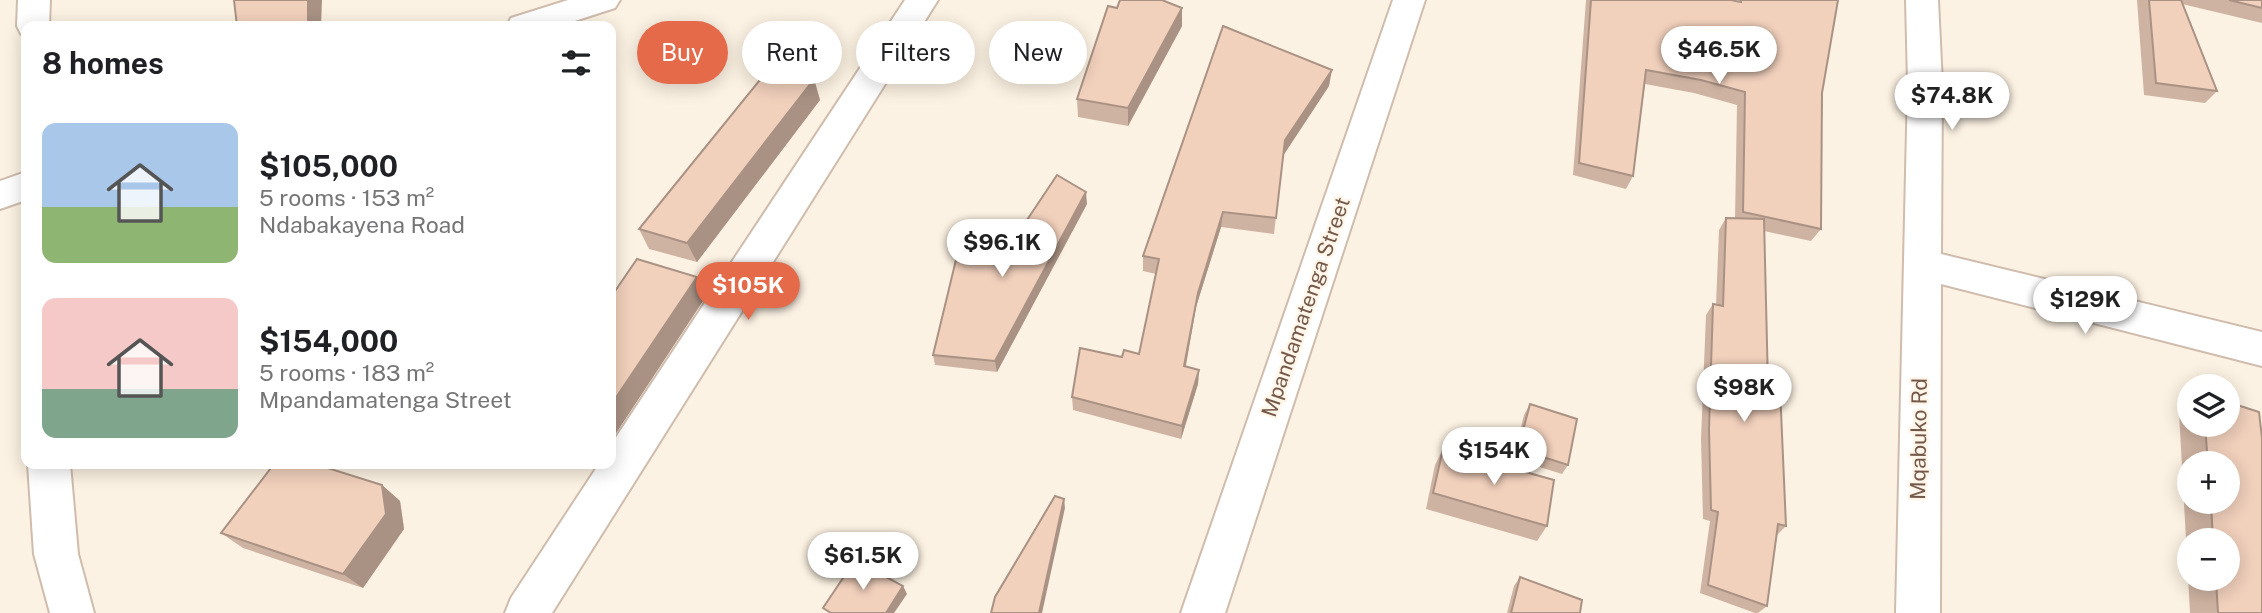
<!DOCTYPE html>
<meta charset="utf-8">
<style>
:root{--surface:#fff;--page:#f6f6f6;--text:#202124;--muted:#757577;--accent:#e46a4a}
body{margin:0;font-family:"Public Sans",sans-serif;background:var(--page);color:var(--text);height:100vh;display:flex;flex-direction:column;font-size:26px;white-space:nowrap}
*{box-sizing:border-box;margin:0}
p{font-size:23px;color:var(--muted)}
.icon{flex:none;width:38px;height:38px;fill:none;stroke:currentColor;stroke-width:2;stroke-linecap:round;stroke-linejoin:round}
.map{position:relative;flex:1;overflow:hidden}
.side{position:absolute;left:21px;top:21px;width:595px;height:448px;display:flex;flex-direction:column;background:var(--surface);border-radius:14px;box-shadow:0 4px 18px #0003}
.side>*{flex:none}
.top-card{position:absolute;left:637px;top:21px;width:665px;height:63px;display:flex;gap:14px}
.tools{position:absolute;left:2177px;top:374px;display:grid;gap:14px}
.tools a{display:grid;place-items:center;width:63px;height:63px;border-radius:50%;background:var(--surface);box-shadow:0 4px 18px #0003;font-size:35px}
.price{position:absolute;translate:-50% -60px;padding:0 16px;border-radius:24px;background:#fff;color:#222;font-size:23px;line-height:46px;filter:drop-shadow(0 2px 4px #0008)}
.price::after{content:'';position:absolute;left:50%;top:42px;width:21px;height:16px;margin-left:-10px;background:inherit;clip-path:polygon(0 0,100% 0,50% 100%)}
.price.current{background:var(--accent);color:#fff}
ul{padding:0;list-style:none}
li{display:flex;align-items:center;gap:21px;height:175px;padding:0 21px}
li span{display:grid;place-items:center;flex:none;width:196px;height:140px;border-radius:14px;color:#555}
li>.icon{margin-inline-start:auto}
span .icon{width:84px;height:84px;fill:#fffc;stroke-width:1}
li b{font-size:30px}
h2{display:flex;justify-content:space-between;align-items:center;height:84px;padding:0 21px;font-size:30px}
.chip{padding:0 24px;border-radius:32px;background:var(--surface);box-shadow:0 4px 18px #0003;font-size:24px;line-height:63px}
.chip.current{background:var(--accent);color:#fff}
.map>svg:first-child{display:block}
</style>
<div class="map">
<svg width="2262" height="613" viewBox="0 0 2262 613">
<rect width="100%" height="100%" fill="#fcf2e3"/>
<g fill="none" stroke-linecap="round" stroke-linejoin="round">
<g stroke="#cfbcad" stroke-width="4">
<g id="street">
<path d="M18,0H50L49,26H26V36L21,34L17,26Z"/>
<path d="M568,0H620L615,8L559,26H507L511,18Z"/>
<path d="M905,0H938L552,613H505L511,598L599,464H611V445Z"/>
<path d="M1393,0H1425L1225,613H1181Z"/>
<path d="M1906,0H1938L1942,84L1941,254L2262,332V366L1941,284L1940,613H1896L1908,84Z"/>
<path d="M26,172V200L0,209V181Z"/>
<path d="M28,464H70L78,554L94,613H50L34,554Z"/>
</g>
</g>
<use href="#street" fill="#fff" fill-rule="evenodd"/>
</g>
<g fill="#cfb3a2" fill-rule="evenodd">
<path d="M1586,0H1731L1738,1V0H1838L1822,93L1821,229L1811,241L1764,231L1768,385L1786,526L1777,535L1767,606L1758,613H1755L1700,593L1710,521L1703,519L1701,439L1706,315L1713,304L1716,305L1719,230L1726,218L1735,219L1737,105L1694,93L1645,84L1633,176L1626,189L1573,175Z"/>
<path d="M2137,0H2262V23L2182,4L2217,91L2205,103L2144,95Z"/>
<path d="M1117,8H1182V26L1128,126L1078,117L1077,99Z"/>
<path d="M814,79L820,100L697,262L649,249L639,229Z"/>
<path d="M1329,86L1283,155L1274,234L1221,227L1196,307L1186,366L1199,370L1198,384L1181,439L1073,410L1072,397L1122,357L1139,354L1156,274L1143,271V256Z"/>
<path d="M1087,204L997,372L935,365L933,355L1005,253Z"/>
<path d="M1530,404L1568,465L1562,474L1513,459L1524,415Z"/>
<path d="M2189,405V425H2228L2262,613H2190L2179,412ZM2189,464H2228V502H2189ZM2189,541H2228V579H2189Z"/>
<path d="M1443,449L1547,526L1537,541L1426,509L1435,465Z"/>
<path d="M382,485L400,501L404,529L363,588L243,548L221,533Z"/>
<path d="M1520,577L1580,613H1507L1514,586Z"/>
</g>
<g fill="#a99284">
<path d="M308,0H322L321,26H308Z"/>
<path d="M1182,8V26L1128,126V108Z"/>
<path d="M1332,70L1329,86L1283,156L1285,140Z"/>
<path d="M814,79L820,100L697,262L687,243Z"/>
<path d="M1086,192L1087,204L997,372L995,361Z"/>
<path d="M1223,212L1221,227L1196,307L1183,380L1184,366L1198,293Z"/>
<path d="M697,277L707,295L611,441V405Z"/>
<path d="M1199,370L1198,384L1181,439L1182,426Z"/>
<path d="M382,485L400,501L404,529L363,588L343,574Z"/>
<path d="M1064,499L1065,508L1042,613H1039Z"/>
<path d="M903,586L907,594L894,613H886Z"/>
</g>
<g fill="#f1d0bc" stroke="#a99284" stroke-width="2">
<path d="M234,0H308V26H237Z"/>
<path d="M1120,0H1162L1182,8L1128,108L1077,99L1108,6L1117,8Z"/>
<path d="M1591,0H1731L1741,2V0H1838L1822,93L1821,229L1743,212L1745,92L1701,80L1646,70L1633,176L1579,163Z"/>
<path d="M2149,0H2181L2217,91L2156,83Z"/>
<path d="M2229,0H2262V8Z"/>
<path d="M1223,26L1332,70L1285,140L1276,218L1223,212L1198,293L1184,366L1199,370L1182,426L1072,397L1080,348L1122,357L1124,350L1139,354L1159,259L1143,256Z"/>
<path d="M781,54L814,79L687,243L639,229Z"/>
<path d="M1057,175L1086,192L995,361L933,355L961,239L1005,253Z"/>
<path d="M1726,218L1764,219L1768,385L1780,388L1786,526L1778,524L1767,606L1708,585L1718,512L1711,510L1709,429L1713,304L1723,306Z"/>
<path d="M637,259L697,277L611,405V297Z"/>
<path d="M2228,402L2259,412L2262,438V613H2218L2216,579H2228V541H2213L2211,502H2228V464H2208L2205,425H2228Z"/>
<path d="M1530,404L1577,419L1568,465L1518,449Z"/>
<path d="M1443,449L1554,480L1547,526L1433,493Z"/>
<path d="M274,464H315L382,485L386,514L343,574L221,533Z"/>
<path d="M1055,496L1064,499L1039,613H991L995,597Z"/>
<path d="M855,560L903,586L886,613H831L823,608Z"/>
<path d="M1520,577L1582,600L1580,613H1511Z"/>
</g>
<g text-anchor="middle" stroke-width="5" stroke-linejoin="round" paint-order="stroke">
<g font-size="21" fill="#73584a" stroke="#fff6e9">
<text transform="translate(1306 307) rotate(-71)" y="7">Mpandamatenga Street</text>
<text transform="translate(1919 439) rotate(-89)" y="7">Mqabuko Rd</text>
</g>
</g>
</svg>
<div class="tools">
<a><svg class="icon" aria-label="layers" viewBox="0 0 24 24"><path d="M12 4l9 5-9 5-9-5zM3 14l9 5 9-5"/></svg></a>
<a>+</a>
<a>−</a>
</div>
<b class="price" style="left:1719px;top:86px">$46.5K</b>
<b class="price" style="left:1952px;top:132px">$74.8K</b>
<b class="price" style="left:1002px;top:279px">$96.1K</b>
<b class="price current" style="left:748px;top:322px">$105K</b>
<b class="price" style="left:2085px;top:336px">$129K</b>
<b class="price" style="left:1744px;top:424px">$98K</b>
<b class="price" style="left:1494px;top:487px">$154K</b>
<b class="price" style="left:863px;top:592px">$61.5K</b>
<div class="top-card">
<a class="chip current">Buy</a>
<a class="chip">Rent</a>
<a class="chip">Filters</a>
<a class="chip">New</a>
</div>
<section class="side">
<h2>8 homes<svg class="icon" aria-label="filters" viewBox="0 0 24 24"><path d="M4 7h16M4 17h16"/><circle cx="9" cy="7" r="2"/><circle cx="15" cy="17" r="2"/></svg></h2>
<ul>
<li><span style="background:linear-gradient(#a9c7e8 60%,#8fb573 0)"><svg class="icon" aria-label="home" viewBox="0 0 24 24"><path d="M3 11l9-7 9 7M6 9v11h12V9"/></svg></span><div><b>$105,000</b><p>5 rooms · 153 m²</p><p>Ndabakayena Road</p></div></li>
<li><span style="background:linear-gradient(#f6c9c9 65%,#7fa58c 0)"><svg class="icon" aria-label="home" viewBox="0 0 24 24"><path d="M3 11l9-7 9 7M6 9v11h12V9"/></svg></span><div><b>$154,000</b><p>5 rooms · 183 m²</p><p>Mpandamatenga Street</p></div></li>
</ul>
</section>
</div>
